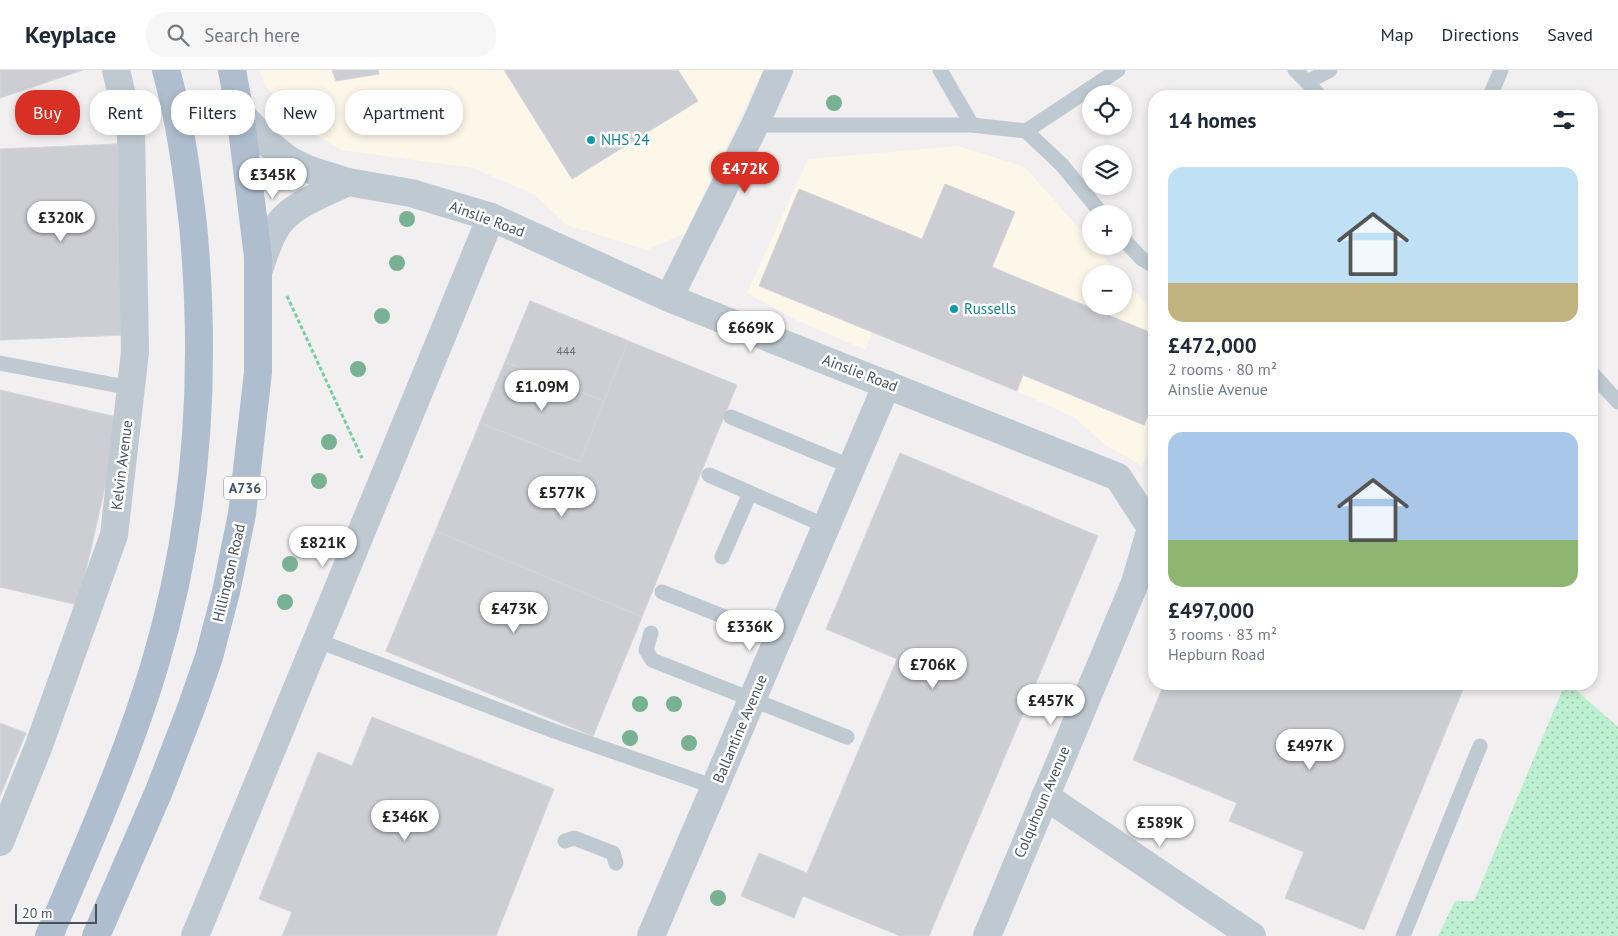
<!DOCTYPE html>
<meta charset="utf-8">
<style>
:root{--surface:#fff;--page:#f6f6f7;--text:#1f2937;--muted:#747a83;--line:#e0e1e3;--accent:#d93025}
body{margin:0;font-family:"PT Sans",sans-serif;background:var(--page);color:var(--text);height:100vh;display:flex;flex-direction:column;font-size:19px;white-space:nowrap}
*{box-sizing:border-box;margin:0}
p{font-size:16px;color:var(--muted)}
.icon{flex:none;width:28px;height:28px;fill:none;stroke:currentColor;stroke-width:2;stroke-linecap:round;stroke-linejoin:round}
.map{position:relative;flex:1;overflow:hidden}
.details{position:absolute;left:1148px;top:20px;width:450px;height:600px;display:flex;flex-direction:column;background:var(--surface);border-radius:20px;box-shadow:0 2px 8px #0003}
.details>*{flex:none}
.guide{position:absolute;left:15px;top:20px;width:475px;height:45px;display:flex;gap:10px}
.buttons{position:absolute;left:1082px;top:15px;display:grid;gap:10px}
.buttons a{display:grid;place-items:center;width:50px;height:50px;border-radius:50%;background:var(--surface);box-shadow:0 2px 8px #0003;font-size:25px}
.scale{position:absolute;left:15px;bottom:12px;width:82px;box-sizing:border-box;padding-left:5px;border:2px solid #47525c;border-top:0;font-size:14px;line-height:18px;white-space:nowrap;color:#47525c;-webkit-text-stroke:4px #fff;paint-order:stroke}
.price{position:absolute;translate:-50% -42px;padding:0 11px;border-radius:18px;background:#fff;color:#222;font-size:16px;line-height:32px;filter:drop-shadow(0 1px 2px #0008)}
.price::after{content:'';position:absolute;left:50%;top:30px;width:15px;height:11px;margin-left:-8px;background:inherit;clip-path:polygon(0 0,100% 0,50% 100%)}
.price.current{background:var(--accent);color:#fff}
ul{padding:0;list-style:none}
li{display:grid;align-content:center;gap:10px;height:265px;padding:0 20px}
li+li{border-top:1px solid var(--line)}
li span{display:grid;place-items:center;height:155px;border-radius:15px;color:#555}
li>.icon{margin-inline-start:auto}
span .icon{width:90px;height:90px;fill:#fffc;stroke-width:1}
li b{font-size:21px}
h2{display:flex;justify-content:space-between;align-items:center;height:60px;padding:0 20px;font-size:21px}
.tag{padding:0 18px;border-radius:20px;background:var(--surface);box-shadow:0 2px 8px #0003;font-size:18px;line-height:45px}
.tag.current{background:var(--accent);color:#fff}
header{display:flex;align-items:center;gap:30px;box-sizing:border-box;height:70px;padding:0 25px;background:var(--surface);border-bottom:1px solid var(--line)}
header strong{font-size:24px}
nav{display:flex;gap:28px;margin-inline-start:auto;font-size:18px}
.search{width:350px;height:45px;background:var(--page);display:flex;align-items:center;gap:12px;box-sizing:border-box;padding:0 18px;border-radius:20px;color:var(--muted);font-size:19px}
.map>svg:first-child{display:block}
</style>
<header>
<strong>Keyplace</strong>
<div class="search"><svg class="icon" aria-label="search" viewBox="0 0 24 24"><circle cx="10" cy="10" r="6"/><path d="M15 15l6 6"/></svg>Search here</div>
<nav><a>Map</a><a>Directions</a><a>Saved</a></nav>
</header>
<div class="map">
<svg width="1618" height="866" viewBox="0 0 1618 866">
<defs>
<pattern id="grass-dots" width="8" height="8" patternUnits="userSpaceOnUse" patternTransform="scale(1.25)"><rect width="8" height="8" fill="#bdefd1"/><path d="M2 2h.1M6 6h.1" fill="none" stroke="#9bc4ad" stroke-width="1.8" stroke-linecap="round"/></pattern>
</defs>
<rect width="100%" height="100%" fill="#f1efef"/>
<g fill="#fcf7e8">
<path d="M260,0H763L685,163L647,180L567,155L535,125L473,98L341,80L288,47L263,11Z"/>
<path d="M958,76L1025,97L1091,172V176H1095L1119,204H1091V236H1124V209L1154,243V368L1142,396L1105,375L1075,348L1017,321L872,262L866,280L796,250L747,223L808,89Z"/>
</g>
<path fill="url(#grass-dots)" d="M1565,614H1569L1618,657V866H1438L1455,831H1474Z"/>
<g fill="#ccced4" stroke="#d3d5da">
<path d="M0,0H83L0,28Z"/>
<path d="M332,0H378L379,4L336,11Z"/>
<path d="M504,0H678L698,31L572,109Z"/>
<path d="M117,74L125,265L0,270V79Z"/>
<path d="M945,114L1015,142L992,197L1154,264L1149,282L1154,283V331L1144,355L1023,305L1017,321L759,216L799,119L922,169Z"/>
<path d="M530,231L737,315L593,666L386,581Z"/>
<path d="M530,231L628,271L604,331L505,292Z"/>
<path d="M505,292L604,331L580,392L480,353Z"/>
<path d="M0,320L121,348L78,535L0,517Z"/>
<path d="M900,383L1098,466L929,866H900L803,826L794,848L741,826L759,783L807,803L897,589L826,559Z"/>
<path d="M436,461L642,547L593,666L386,581Z"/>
<path d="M1164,614H1457L1464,617L1364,860L1285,828L1304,782L1229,751L1237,733L1133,690Z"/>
<path d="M372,647L554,719L496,866H282L292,842L259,829L318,682L352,696Z"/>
<path d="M0,653L26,663L0,726Z"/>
</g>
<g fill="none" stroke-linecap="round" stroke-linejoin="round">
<path stroke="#75cea3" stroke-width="3" stroke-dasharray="4 2.5" stroke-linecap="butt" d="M287,226L362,388"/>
<g stroke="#bfc9d1" stroke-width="15">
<path d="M940,0L972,55"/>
<path d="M1295,0L1307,12L1330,0"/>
<path d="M1307,12L1320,26"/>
<path d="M1490,26L1501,0"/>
<path d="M755,55H972L1026,61L1062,95L1102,144"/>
<path d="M1026,61L1118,0"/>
<path d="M1124,170L1142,189L1154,196"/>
<path d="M0,293L131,318"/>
<path d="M1591,302L1618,332"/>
<path d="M731,347L852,397"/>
<path d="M709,405L826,456"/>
<path d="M722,487L750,423"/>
<path d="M662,522L778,568"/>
<path d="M651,563L646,580L652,590L847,667"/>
<path d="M316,570L554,661L715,717"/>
<path d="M565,771L574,768L613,783L616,793"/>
<path d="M1403,866L1480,676"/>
</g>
<g stroke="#bfc9d1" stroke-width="28">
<path d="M240,43L270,75L289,90L307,99L348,112L411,123L491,147L669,228L1118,407L1151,458L1135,513L987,866"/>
<path d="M258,203C263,189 267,173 275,160C288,135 324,124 348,112"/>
<path d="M669,228L755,55L779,0"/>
<path d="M1045,726L1252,866"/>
<path d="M0,772L38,678L114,465L135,282L131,63L116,0"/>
<path d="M195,866L491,147"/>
<path d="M651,866L887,314"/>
</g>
<g stroke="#aebece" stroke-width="28">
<path d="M49,866C87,777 127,688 155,594C197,452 207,302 193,155C187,103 180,50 166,0"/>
<path d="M96,866L159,721L190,641L209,587L226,522L242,444L258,302V187L240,43L232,0"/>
</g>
</g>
<g fill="#79b195">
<circle cx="834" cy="33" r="8"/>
<circle cx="407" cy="149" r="8"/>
<circle cx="397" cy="193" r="8"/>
<circle cx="382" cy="246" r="8"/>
<circle cx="358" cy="299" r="8"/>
<circle cx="329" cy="372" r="8"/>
<circle cx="319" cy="411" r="8"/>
<circle cx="290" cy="494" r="8"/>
<circle cx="285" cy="532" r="8"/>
<circle cx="640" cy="634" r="8"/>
<circle cx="674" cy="634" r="8"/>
<circle cx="630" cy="668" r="8"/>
<circle cx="689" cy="673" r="8"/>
<circle cx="718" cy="828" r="8"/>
</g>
<g fill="#0f9aa8" stroke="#fff" stroke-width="2">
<circle cx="591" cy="70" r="5"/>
<circle cx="954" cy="239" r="5"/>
</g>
<g text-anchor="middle" stroke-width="5" stroke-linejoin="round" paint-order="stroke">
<g font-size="12" fill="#68717a">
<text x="566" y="285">444</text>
</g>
<rect fill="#fff" stroke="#7e868d" stroke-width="1" x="224" y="406.5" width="42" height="23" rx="4"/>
<g font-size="14" font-weight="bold" fill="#47525c">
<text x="245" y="423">A736</text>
</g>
<g font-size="15" fill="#0d838f" stroke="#fff" text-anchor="start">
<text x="601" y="75">NHS 24</text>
<text x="964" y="244">Russells</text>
</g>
<g font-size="15" fill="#47525c" stroke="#fff">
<text transform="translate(487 149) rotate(20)" y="5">Ainslie Road</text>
<text transform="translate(860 303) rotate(21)" y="5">Ainslie Road</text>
<text transform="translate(122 395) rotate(-83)" y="5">Kelvin Avenue</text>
<text transform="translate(229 503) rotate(-77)" y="5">Hillington Road</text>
<text transform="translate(740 659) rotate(-67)" y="5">Ballantine Avenue</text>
<text transform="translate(1042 732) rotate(-67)" y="5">Colquhoun Avenue</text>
</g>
</g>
</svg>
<div class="buttons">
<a><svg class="icon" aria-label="locate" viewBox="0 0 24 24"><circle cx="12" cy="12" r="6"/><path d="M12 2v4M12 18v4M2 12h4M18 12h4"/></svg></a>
<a><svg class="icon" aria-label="layers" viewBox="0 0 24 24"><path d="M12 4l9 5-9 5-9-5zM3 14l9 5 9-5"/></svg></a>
<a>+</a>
<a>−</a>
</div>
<div class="scale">20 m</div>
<b class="price current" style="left:745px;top:124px">£472K</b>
<b class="price" style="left:273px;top:130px">£345K</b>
<b class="price" style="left:61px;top:173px">£320K</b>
<b class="price" style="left:751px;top:283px">£669K</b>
<b class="price" style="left:542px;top:342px">£1.09M</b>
<b class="price" style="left:562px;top:448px">£577K</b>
<b class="price" style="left:323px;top:498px">£821K</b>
<b class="price" style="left:514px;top:564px">£473K</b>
<b class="price" style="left:750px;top:582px">£336K</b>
<b class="price" style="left:933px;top:620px">£706K</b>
<b class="price" style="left:1051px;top:656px">£457K</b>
<b class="price" style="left:1310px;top:701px">£497K</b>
<b class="price" style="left:405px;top:772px">£346K</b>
<b class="price" style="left:1160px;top:778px">£589K</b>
<div class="guide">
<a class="tag current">Buy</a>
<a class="tag">Rent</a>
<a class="tag">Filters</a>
<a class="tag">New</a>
<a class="tag">Apartment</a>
</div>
<section class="details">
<h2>14 homes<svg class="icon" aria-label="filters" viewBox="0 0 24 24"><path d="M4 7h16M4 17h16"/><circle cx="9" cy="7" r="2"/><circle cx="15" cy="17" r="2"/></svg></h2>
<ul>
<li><span style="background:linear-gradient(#bfe0f5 75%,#c2b280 0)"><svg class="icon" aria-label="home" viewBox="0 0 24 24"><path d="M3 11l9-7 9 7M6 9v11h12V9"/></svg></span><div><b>£472,000</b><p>2 rooms · 80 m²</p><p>Ainslie Avenue</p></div></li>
<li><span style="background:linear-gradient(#a9c7e8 70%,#8fb573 0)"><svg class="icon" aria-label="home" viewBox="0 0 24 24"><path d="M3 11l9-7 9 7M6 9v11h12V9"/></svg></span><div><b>£497,000</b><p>3 rooms · 83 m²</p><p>Hepburn Road</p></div></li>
</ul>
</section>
</div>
